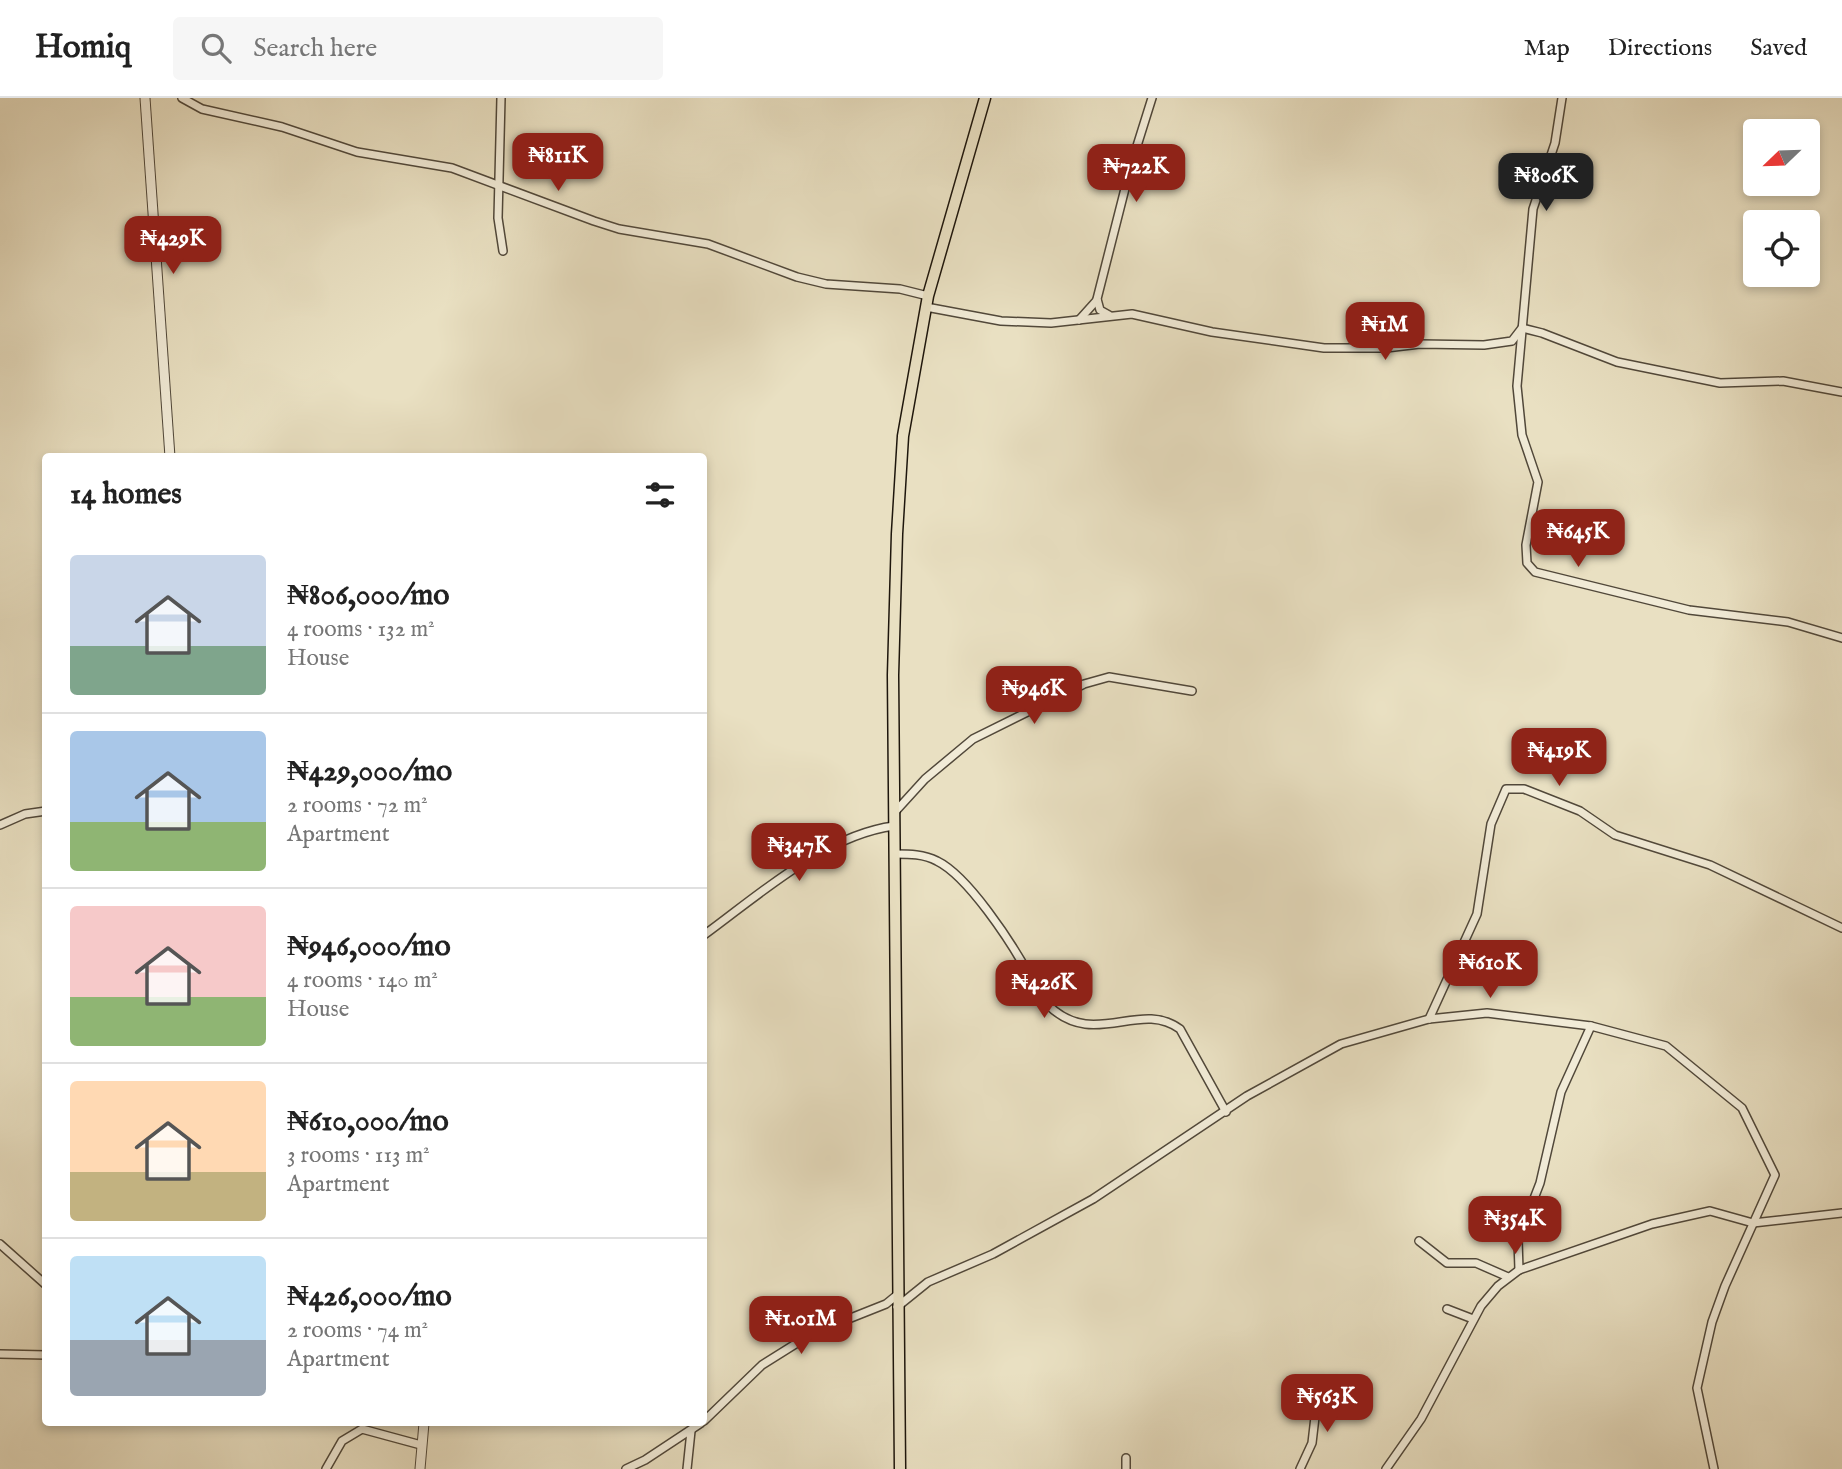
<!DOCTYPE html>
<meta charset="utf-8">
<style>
:root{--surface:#fff;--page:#f6f6f6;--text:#222;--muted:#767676;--line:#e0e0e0;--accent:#8f2418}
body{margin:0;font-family:"IM FELL English",serif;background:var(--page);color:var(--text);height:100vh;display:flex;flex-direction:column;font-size:26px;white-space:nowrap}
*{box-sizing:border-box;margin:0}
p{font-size:23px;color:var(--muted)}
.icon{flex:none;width:38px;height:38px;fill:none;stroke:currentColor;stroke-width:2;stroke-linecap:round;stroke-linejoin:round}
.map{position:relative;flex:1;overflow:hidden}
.drawer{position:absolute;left:42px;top:355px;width:665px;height:973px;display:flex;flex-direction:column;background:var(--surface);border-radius:7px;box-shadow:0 4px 10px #0003}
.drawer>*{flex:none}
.needle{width:46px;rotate:247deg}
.tools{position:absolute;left:1743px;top:21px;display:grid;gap:14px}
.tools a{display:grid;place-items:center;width:77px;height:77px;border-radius:7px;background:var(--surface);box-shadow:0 4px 10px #0003;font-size:35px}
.price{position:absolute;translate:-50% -60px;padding:0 16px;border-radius:14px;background:var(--accent);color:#fff;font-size:23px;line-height:46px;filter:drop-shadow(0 2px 4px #0008)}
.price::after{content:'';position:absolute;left:50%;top:42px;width:21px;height:16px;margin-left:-10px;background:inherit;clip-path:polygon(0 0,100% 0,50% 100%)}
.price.current{background:#222;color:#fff}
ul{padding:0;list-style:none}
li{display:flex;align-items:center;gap:21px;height:175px;padding:0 28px}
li+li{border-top:2px solid var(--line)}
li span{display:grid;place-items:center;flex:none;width:196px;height:140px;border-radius:7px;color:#555}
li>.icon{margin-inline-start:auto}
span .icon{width:84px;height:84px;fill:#fffc;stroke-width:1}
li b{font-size:30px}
h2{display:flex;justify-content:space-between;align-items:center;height:84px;padding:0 28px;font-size:30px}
header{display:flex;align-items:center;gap:42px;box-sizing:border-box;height:98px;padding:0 35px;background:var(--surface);border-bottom:2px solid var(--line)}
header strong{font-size:33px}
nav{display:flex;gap:38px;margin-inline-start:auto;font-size:24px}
.search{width:490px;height:63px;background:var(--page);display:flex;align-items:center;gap:18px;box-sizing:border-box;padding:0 24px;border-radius:7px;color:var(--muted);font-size:26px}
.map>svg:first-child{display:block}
</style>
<header>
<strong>Homiq</strong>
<div class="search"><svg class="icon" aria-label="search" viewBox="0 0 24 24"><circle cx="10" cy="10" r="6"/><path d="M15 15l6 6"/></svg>Search here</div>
<nav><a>Map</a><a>Directions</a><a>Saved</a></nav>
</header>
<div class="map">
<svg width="1842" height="1371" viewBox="0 0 1842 1371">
<rect width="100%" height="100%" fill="#e9e0c2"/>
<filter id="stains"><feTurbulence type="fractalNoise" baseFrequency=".00286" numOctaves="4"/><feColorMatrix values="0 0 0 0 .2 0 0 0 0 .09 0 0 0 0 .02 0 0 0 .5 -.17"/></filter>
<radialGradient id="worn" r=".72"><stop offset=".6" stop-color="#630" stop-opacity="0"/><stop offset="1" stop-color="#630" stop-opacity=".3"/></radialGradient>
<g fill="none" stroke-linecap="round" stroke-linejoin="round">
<g stroke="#51483a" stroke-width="10">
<g id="minor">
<path d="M182,0L202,11L282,29L357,54L452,70L594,123L619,131L708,146L797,179L826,186L900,191L928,198"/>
<path d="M501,0L498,120L503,153"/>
<path d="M1562,0L1555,45L1533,111L1517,288L1522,337L1538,384L1526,447L1527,465L1535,474L1689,512L1788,524L1842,540"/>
<path d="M926,209L1001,223L1051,225L1132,216L1212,234L1324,250H1386L1420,246L1484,247L1512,243L1522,230L1542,235L1617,264L1720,285L1783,283L1842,294"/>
<path d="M1109,217L1100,212L1097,201L1131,67L1152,0"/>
<path d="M1079,222L1097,202"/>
<path d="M894,715L925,681L973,641L1084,586L1109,579L1192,593"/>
<path d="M0,727L25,716L46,713"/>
<path d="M895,756C909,756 924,756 937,763C968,778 1011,844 1028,875C1035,887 1039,897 1048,907C1094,952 1139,901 1180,931L1226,1014"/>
<path d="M704,837C759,797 825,737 894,728"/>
<path d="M1429,921L1477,816L1491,726L1506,691H1524L1580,713L1615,737L1710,767L1842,830"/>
<path d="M1419,1143L1447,1165H1476L1508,1179"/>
<path d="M0,1146L46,1187"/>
<path d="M1519,1172L1518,1142L1540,1085L1561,994L1591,928"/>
<path d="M897,1209L928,1184L993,1156L1093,1101L1247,998L1341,946L1429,921L1487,915L1591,928L1666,948L1742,1010L1775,1077L1725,1188L1712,1224L1697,1290L1714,1371"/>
<path d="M1447,1211L1473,1221"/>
<path d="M0,1256L46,1257"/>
<path d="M704,1323L762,1267L813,1235L886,1206L897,1197"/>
<path d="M326,1371L342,1343L362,1331L421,1347"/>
<path d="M626,1371L645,1362L701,1325"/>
<path d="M687,1371L691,1333"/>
<path d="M1126,1371V1360"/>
<path d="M1300,1371L1312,1345L1318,1293"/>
<path d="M1386,1371L1421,1321L1481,1208L1498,1188L1519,1172L1652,1126L1710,1113L1753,1125L1842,1115"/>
</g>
</g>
<g stroke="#51483a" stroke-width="11">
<g id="tertiary">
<path d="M145,0L170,359"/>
<path d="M420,1371L424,1325"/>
</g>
</g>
<g stroke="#1e160c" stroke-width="13">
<path id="primary" d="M900,1371L893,577L897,436L903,338L928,198L985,0"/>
</g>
<use href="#minor" stroke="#f1ebd7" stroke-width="7"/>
<use href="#tertiary" stroke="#f1ebd7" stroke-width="9"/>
<use href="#primary" stroke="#e9e0c2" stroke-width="10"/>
</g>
<rect width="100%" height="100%" filter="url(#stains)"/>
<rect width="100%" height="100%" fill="url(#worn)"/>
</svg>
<div class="tools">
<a><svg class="needle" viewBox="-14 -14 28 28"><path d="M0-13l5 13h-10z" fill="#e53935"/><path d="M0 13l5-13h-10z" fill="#767676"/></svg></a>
<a><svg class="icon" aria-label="locate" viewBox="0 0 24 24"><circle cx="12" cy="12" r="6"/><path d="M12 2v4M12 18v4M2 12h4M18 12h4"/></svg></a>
</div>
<b class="price" style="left:558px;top:95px">₦811K</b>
<b class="price" style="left:1136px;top:106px">₦722K</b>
<b class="price current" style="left:1546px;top:115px">₦806K</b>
<b class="price" style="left:173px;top:178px">₦429K</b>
<b class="price" style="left:1385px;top:264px">₦1M</b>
<b class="price" style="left:1578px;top:471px">₦645K</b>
<b class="price" style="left:1034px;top:628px">₦946K</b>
<b class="price" style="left:1559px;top:690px">₦419K</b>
<b class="price" style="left:799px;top:785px">₦347K</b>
<b class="price" style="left:1490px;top:902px">₦610K</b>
<b class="price" style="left:1044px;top:922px">₦426K</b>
<b class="price" style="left:1515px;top:1158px">₦354K</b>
<b class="price" style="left:801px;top:1258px">₦1.01M</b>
<b class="price" style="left:1327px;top:1336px">₦563K</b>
<section class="drawer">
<h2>14 homes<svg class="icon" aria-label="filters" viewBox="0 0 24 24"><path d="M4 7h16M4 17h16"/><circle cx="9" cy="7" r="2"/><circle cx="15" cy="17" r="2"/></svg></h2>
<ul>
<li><span style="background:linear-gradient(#c9d6e8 65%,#7fa58c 0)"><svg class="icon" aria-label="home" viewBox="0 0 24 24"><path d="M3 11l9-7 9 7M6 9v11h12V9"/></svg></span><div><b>₦806,000/mo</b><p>4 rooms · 132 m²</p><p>House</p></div></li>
<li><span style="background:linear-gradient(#a9c7e8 65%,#8fb573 0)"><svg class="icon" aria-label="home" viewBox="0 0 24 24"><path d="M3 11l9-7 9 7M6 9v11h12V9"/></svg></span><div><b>₦429,000/mo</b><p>2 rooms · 72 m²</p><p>Apartment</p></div></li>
<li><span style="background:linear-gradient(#f6c9c9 65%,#8fb573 0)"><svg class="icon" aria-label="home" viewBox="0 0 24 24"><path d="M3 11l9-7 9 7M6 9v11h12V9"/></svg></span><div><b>₦946,000/mo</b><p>4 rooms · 140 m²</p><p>House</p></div></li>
<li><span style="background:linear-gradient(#ffd9b3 65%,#c2b280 0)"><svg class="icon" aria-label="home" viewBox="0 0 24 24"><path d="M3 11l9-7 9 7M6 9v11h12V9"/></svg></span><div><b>₦610,000/mo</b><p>3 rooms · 113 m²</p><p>Apartment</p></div></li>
<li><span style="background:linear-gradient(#bfe0f5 60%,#9aa5b1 0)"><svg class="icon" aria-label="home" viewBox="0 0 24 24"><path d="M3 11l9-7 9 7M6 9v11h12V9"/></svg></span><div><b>₦426,000/mo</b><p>2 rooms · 74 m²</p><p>Apartment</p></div></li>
</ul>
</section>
</div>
